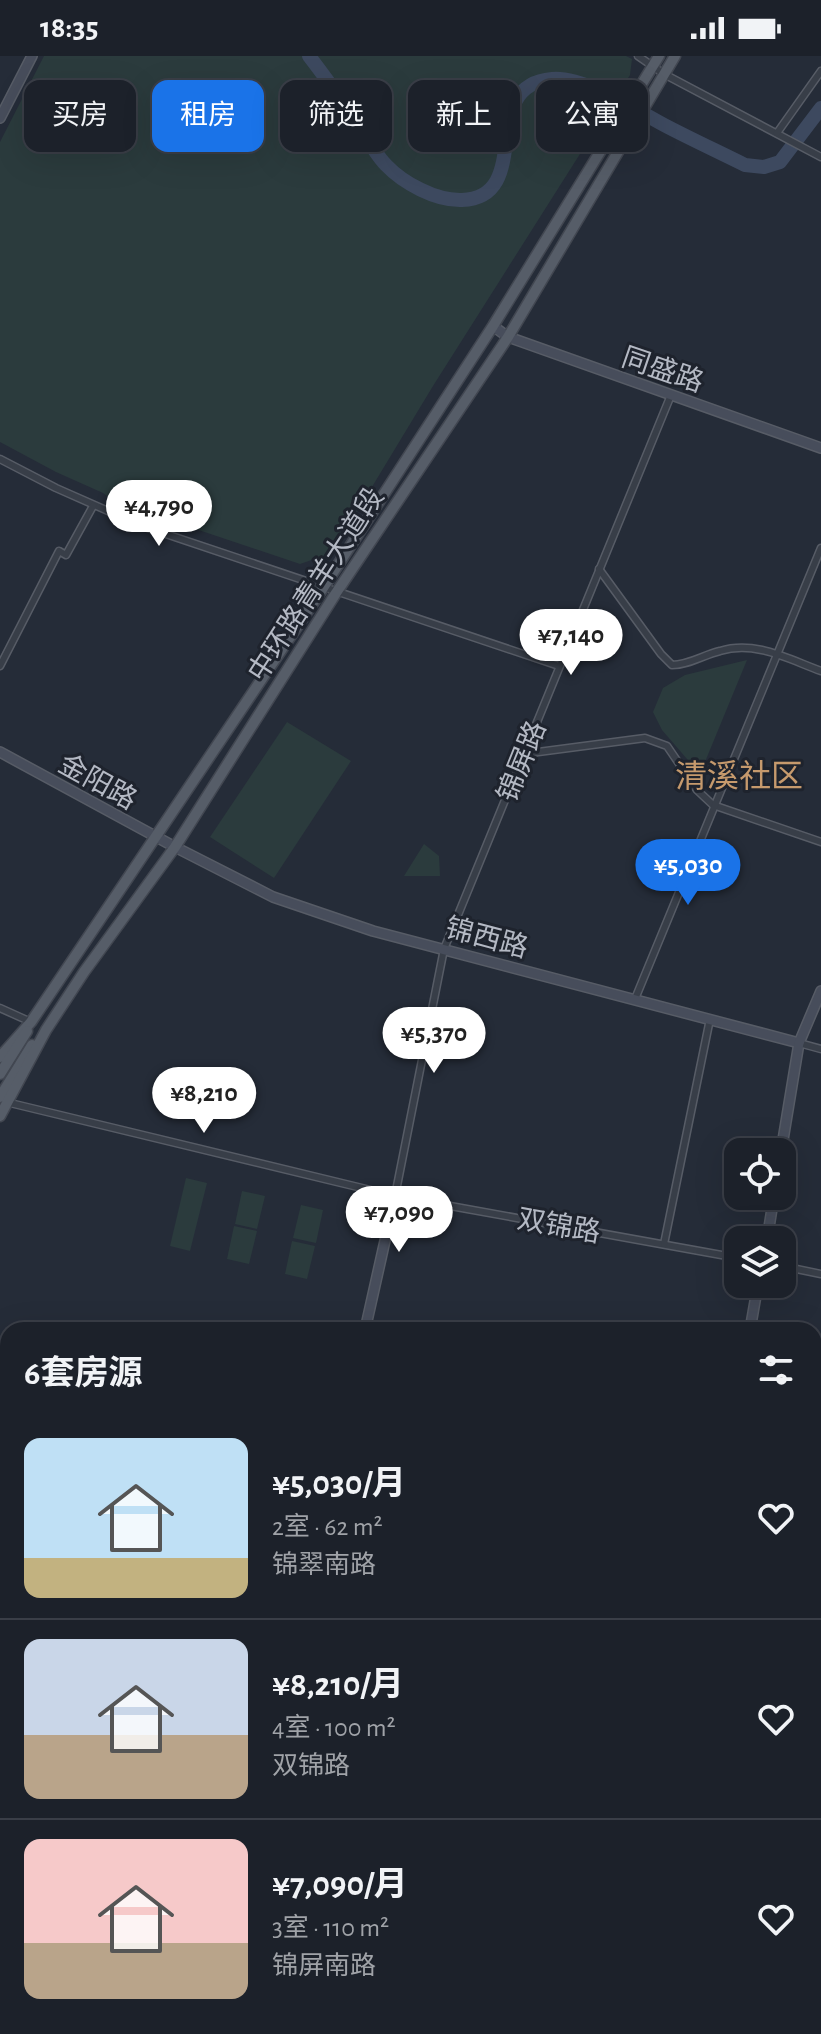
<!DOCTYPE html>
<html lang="zh">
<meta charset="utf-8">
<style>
:root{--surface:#1c212a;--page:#252932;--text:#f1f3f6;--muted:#a0a3a8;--line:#3a3e47;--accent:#1a73e8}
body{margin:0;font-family:"Alegreya Sans","Noto Sans SC",sans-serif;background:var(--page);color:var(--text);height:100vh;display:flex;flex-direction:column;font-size:30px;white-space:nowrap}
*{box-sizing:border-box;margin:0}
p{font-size:26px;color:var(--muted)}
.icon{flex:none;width:44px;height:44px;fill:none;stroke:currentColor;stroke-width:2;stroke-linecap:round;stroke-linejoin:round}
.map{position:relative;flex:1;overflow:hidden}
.sheet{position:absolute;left:0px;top:1266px;width:822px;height:712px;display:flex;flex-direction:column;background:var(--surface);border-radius:24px 24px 0 0;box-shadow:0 8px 32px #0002,0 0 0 2px var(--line)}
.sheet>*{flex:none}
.guide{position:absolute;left:24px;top:24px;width:774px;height:72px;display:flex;gap:16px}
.controls{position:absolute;left:724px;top:1082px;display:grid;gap:16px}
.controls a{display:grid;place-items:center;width:72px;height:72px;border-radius:16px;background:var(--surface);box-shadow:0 8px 32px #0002,0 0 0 2px var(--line);font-size:40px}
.price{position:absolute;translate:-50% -68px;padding:0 18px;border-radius:28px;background:#fff;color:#222;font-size:26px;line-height:52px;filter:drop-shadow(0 2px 4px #0008)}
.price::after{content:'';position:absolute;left:50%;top:48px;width:24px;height:18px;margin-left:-12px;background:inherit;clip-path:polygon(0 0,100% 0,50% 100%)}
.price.on{background:var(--accent);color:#fff}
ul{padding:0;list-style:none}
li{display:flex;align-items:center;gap:24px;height:200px;padding:0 24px}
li+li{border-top:2px solid var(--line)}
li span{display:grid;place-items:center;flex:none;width:224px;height:160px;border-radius:16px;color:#555}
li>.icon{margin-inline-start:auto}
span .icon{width:96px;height:96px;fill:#fffc;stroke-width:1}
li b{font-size:34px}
h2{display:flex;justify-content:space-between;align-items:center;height:96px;padding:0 24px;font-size:34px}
.tag{padding:0 28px;border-radius:16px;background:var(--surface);box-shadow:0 8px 32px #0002,0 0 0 2px var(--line);font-size:28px;line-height:72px}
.tag.on{background:var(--accent);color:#fff}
.status{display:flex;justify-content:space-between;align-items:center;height:56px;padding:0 40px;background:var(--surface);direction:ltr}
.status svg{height:22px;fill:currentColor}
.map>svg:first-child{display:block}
</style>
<div class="status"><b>18:35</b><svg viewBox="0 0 49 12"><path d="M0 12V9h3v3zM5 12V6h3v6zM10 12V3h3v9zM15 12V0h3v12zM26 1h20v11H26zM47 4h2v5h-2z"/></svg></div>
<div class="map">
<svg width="821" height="1978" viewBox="0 0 821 1978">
<rect width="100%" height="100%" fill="#252c38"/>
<g fill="#2b3b3d">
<path d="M44,0H626L632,3L630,19L433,330L332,497L300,508L115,446L103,437L56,416L0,386V86Z"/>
<path d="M747,604L700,718L662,674L653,656L663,632L685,619Z"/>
<path d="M287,666L351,705L274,822L210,781Z"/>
<path d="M424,788L439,800L440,820H404Z"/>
<path d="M186,1122L207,1127L190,1195L170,1190Z"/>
<path d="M242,1135L265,1140L257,1173L235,1168Z"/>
<path d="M301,1149L323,1154L316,1187L293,1182Z"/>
<path d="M234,1170L257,1175L249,1208L227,1203Z"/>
<path d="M292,1185L315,1190L307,1223L285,1218Z"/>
<path d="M8,1541V1681L0,1679V1575Z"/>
</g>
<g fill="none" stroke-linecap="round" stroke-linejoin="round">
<path stroke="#3d495f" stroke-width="14" d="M309,0C326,22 343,46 359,69C367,82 375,98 386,109C403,127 436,145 462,144C536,141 476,29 552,23C585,20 639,56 668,71C693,84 719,96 745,109L764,111L780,106L821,52"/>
<g stroke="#575c66" stroke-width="9">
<g id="street">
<path d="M638,0L664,18L821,101"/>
<path d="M777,77L821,15"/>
<path d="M0,403L56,432L142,470L559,610"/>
<path d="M599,513L661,598L672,609C689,609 703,599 720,595C755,584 788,603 821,615"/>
<path d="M0,610L59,495L66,499L93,450"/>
<path d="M523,698L645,682L667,690L697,734L713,749L821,786"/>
<path d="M635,943L821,492"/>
<path d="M0,952L31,966"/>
<path d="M799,987L821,993"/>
<path d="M6,1046L395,1140L738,1202"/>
<path d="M395,1140L444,893L671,339"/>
<path d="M664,1188L710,963"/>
<path d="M782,1210L821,1218"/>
<path d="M8,1481L6,1493H8"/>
<path d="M814,1912L821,1913"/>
<path d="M212,1970V1978"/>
<path d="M380,1970L384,1978"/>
<path d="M552,1978L559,1970"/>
</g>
</g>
<g stroke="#575c66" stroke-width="12">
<g id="secondary">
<path d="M0,62L32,0"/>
<path d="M493,270L508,281L821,392"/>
<path d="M0,696L175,791L273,841L373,875L799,987"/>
<path d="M781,1096L799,987L821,935"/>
<path d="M767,1184L774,1140"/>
<path d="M365,1274L395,1140"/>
<path d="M750,1274L758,1228"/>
</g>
</g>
<g stroke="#424751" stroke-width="13">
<g id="primary">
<path d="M0,1001L31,966L323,532L493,270L659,0"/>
<path d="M0,1018L27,975"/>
<path d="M0,1041L32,989"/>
<path d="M0,1060L46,974L84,916L175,791L336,537L508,281L675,0"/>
<path d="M0,1307L8,1309"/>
<path d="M814,1498L821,1499"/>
</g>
</g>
<g stroke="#444953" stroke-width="14">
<g id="highway">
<path d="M0,1317L8,1318"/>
<path d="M0,1330L8,1332"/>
<path d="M5,1340H8"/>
<path d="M814,1475L821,1476"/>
<path d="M814,1488L821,1489"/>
</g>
</g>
<use href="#street" stroke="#383e48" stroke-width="6"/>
<use href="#secondary" stroke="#474d5b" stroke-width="9"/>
<use href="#primary" stroke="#565d68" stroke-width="10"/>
<use href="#highway" stroke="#6d6656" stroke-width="11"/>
</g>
<g text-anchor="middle" stroke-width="6" stroke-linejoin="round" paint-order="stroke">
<g font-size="28" fill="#b4b9c4" stroke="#1e232d">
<text transform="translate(663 313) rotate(19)" y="10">同盛路</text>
<text transform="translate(315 528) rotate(-57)" y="10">中环路青羊大道段</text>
<text transform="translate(521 705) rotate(-68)" y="10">锦屏路</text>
<text transform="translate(98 725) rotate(29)" y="10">金阳路</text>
<text transform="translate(487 881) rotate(15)" y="10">锦西路</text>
<text transform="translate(559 1169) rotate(10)" y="10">双锦路</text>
</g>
<g font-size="32" fill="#c69a6d" stroke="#1e232d">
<text x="739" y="731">清溪社区</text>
</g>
</g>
</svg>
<div class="controls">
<a><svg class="icon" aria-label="locate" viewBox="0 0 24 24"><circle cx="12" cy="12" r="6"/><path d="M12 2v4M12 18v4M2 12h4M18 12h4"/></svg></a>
<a><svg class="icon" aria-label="layers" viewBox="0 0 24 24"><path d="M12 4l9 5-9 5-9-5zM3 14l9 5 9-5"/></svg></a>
</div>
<b class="price" style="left:159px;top:492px">¥4,790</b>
<b class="price" style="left:571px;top:621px">¥7,140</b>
<b class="price on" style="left:688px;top:851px">¥5,030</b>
<b class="price" style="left:434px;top:1019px">¥5,370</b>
<b class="price" style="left:204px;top:1079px">¥8,210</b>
<b class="price" style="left:399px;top:1198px">¥7,090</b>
<div class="guide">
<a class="tag">买房</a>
<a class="tag on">租房</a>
<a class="tag">筛选</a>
<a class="tag">新上</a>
<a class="tag">公寓</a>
</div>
<section class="sheet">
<h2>6套房源<svg class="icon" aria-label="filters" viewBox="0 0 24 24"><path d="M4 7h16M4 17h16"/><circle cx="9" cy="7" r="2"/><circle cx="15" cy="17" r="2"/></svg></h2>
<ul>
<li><span style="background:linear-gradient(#bfe0f5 75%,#c2b280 0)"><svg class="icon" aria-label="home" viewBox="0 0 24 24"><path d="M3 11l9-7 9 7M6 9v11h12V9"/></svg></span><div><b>¥5,030/月</b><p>2室 · 62 m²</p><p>锦翠南路</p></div><svg class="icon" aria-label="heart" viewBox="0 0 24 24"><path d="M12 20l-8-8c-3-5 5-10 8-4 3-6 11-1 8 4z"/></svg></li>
<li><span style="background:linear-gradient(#c9d6e8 60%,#b9a48a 0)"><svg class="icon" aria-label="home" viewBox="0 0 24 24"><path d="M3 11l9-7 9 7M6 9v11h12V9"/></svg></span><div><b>¥8,210/月</b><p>4室 · 100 m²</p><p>双锦路</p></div><svg class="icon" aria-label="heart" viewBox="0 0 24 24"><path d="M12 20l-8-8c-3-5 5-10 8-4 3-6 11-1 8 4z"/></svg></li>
<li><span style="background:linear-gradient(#f6c9c9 65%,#b9a48a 0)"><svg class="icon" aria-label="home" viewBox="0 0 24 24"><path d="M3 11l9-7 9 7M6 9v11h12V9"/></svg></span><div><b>¥7,090/月</b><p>3室 · 110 m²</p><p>锦屏南路</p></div><svg class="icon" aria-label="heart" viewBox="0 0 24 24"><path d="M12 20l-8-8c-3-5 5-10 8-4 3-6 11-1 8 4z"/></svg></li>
</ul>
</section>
</div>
